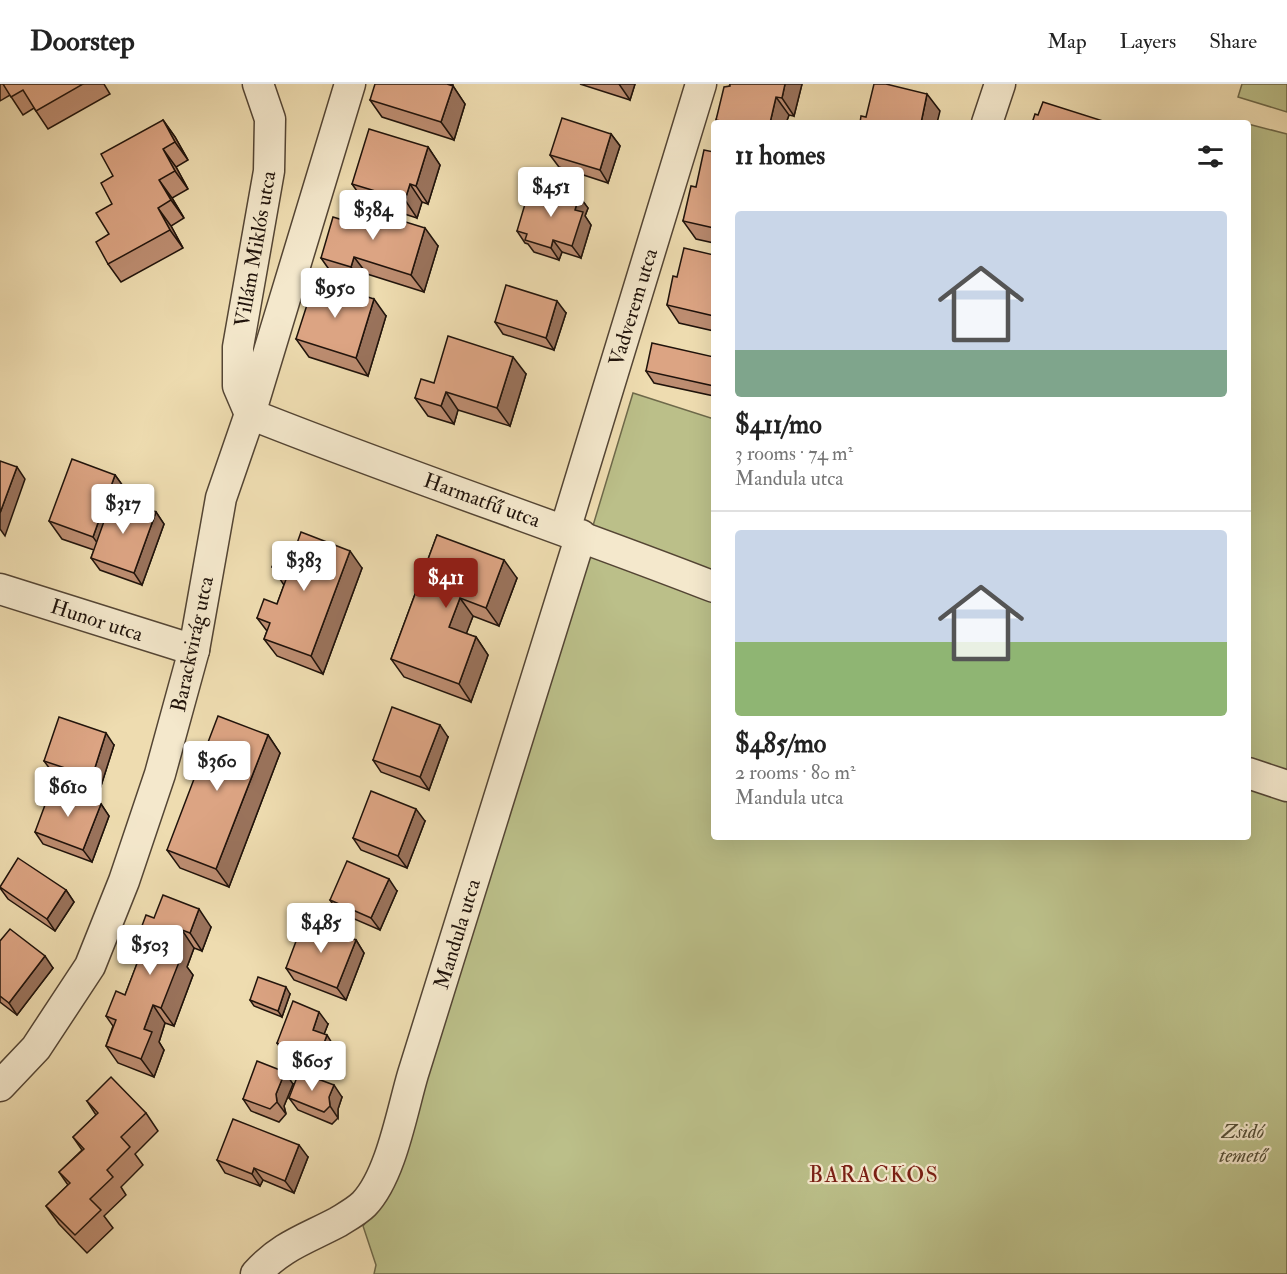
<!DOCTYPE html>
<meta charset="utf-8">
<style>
:root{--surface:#fff;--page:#f2f2f2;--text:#222;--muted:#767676;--line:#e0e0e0;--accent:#8f2418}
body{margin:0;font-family:"IM FELL Double Pica",serif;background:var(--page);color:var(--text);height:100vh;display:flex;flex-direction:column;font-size:22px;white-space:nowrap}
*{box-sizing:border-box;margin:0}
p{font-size:20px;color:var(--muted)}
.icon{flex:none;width:33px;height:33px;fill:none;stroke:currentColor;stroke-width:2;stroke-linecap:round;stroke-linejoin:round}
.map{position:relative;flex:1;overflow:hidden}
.panel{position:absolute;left:711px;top:36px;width:540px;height:720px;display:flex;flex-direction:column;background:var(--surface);border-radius:6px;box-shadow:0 6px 24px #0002}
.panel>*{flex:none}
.price{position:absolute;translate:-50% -51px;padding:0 14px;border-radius:6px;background:#fff;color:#222;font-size:20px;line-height:39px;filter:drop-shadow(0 2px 3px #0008)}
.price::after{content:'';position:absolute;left:50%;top:36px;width:18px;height:14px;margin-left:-9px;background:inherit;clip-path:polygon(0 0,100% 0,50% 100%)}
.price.current{background:var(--accent);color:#fff}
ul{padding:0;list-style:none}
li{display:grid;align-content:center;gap:12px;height:318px;padding:0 24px}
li+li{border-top:2px solid var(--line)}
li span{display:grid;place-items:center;height:186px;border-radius:6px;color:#555}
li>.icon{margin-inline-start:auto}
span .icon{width:108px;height:108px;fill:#fffc;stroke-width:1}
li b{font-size:26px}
h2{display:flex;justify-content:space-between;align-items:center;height:72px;padding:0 24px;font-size:26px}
header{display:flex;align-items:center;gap:36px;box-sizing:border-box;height:84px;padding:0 30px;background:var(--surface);border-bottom:2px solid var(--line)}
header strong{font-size:28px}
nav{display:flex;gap:33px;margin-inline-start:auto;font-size:21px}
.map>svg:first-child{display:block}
</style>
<header>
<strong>Doorstep</strong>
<nav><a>Map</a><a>Layers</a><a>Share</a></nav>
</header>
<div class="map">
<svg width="1287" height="1190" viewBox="0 0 1287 1190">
<rect width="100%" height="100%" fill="#eedcb0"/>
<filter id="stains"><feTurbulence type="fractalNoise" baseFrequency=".00333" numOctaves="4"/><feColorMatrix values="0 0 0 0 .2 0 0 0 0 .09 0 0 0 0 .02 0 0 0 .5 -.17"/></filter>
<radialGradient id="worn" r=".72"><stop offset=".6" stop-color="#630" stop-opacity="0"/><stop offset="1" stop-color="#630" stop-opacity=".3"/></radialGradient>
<g fill="#bbbf89" stroke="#6e694a" stroke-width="1.5">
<path d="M1242,0H1287V28L1238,13Z"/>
<path d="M1248,40L1287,50V1190H374L376,1181L363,1142L395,1098L633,309L714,335V753H1248Z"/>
</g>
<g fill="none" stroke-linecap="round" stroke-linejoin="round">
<g stroke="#544534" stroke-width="33">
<g id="minor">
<path d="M987,39L1000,0"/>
<path d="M250,330C403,391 560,443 714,503"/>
<path d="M250,330L238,302V263L269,87L270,35L258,0"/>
<path d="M565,446L701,0"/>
<path d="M0,505L194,566"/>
<path d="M1248,689L1287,702"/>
<path d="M0,1002L36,964L90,882L124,797L160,690L194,566L221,414L250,330L350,0"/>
<path d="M256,1190C281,1162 306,1155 338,1138C346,1133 357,1127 364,1120C391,1092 402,1027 413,990L581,451"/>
</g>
</g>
<use href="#minor" stroke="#f4e8cc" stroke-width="30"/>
</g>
<g fill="#bd8d71" stroke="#20130b" stroke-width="1.5">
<path d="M0,0H104L110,10L48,45L34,24L23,31L10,11L0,17Z"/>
<path d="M453,0V2L465,20L454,56L382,33L370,16Z"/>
<path d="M580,0H635L630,16Z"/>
<path d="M730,0H802L794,32L789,31L786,39H718L716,36Z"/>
<path d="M163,36L175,53L188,76L176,83L188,105L172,114L184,134L171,142L183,164L121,198L108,180L109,150L112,120L113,92Z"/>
<path d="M611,50L620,62L608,99L559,83L550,71Z"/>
<path d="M428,63L440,81L428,120L422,118L417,134L364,117L352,100Z"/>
<path d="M714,68V159L696,155L683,137L696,103Z"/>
<path d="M579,112L588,124L585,132L591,141L581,174L562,168L559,176L534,168L528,160L525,159L517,147L546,115Z"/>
<path d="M438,162L424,208L367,190L363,201L333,191L321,174Z"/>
<path d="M714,171V247L679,239L667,221L677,193Z"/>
<path d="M566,229L554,266L503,250L495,238Z"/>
<path d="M386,232L368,292L309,273L296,255Z"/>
<path d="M714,273V312L654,299L646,287Z"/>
<path d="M526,290L510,342L458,326L454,340L428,332L415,314L434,299Z"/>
<path d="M115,391L128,409L125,417L156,428L164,440L142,501L100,486L91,474L94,466L62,455L49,437Z"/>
<path d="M437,451L517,494L499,542L473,532L466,550L476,553L488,571L471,618L404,593L391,575Z"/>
<path d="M295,465L362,484L323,590L277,572L264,555L267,547L257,534L277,520L284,501L272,483Z"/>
<path d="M268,651L280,669L229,803L180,784L167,766Z"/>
<path d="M448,653L429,706L381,688L373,676Z"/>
<path d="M114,661L100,705L53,689L44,677Z"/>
<path d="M101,720L109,732L92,778L43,760L35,748Z"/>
<path d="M425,737L407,784L361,766L353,754Z"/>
<path d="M0,804L66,806L74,818L55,847L8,815Z"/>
<path d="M397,807L380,846L338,828L330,816Z"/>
<path d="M154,834L211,843L202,867L194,864L187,883L193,891L174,942L165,939L159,958L164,966L154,993L118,979L106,962L113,942L106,932L125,911L142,867L136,858Z"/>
<path d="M356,856L364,869L346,916L294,896L286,884Z"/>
<path d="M0,857L53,884L17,931L0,918Z"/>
<path d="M290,910L282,933L254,922L250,916Z"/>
<path d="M328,940L324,950L335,964L326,987L285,971L277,959Z"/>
<path d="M293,1000L284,1022L286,1030L279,1038L251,1027L243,1015Z"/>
<path d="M342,1013L338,1025V1034L332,1040L298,1026L289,1014Z"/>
<path d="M87,1017L146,1029L158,1047L135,1070L143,1081L121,1103L126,1111L104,1132L113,1144L87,1169L59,1140L46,1122L68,1101L59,1088L82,1066L73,1053L96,1031Z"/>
<path d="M308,1073L294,1109L263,1096L260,1102L225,1089L217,1076Z"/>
</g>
<g fill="#9a735c" stroke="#20130b" stroke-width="1.5">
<path d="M619,0H635L630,16Z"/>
<path d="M785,0H802L794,32L782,14Z"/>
<path d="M453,2L465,20L454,56L441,38Z"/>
<path d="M927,10L940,27L937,39H921Z"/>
<path d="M776,13L789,31L786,39H770Z"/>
<path d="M163,36L175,53L188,76L175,58Z"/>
<path d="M611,50L620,62L608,99L600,86Z"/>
<path d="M428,63L440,81L428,120L416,102Z"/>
<path d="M163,65L176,83L188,105L175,87Z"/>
<path d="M159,96L172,114L184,134L171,116Z"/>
<path d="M410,100L422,118L417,134L405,116Z"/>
<path d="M579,112L588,124L585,132L591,141L581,174L572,162L575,126Z"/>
<path d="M158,124L171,142L183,164L170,146Z"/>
<path d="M425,144L438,162L424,208L411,191Z"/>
<path d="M553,156L562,168L559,176L551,164Z"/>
<path d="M354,173L367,190L363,201L351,183Z"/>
<path d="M374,215L386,232L368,292L356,274Z"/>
<path d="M557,217L566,229L554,266L546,254Z"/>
<path d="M513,273L526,290L510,342L497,324Z"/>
<path d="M446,308L458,326L454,340L441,322Z"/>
<path d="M17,383L25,395L5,452L0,445V429Z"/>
<path d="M115,391L128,409L105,470L93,453Z"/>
<path d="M156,428L164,440L142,501L134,489Z"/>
<path d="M350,467L362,484L323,590L311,572Z"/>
<path d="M504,476L517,494L499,542L486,524Z"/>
<path d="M460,514L473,532L462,561L449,543Z"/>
<path d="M476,553L488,571L471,618L459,600Z"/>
<path d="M440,641L448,653L429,706L420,693Z"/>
<path d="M106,649L114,661L100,705L92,693Z"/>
<path d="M268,651L280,669L229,803L216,785Z"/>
<path d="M101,720L109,732L92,778L83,766Z"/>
<path d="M416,725L425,737L407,784L398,772Z"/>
<path d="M389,795L397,807L380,846L371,834Z"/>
<path d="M66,806L74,818L55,847L47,835Z"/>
<path d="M199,825L211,843L202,867L190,849Z"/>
<path d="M182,846L194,864L187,883L193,891L174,942L161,924L173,870Z"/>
<path d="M356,856L364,869L346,916L337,904Z"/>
<path d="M45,872L53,884L17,931L9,919Z"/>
<path d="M286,903L290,910L282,933L278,927Z"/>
<path d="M153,921L165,939L159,958L164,966L154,993L141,975L144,945Z"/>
<path d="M319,928L328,940L321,958L313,946Z"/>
<path d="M327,951L335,964L326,987L318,975Z"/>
<path d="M285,988L293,1000L284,1022L286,1030L277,1018L276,1010Z"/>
<path d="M334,1001L342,1013L338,1025V1034L330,1022L329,1013Z"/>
<path d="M299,1061L308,1073L294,1109L285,1097Z"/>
<path d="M254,1084L263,1096L260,1102L252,1090Z"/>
</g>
<g fill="#dca483" stroke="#20130b" stroke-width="1.5">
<path d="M3,0H83L36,27L23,6L11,13Z"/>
<path d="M375,0H447L453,2L441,38L370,16Z"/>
<path d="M730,0H785L782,14L776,13L770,39H729L716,36L724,3L730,2Z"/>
<path d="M874,0H886L927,10L921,39H860L861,32L866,33Z"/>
<path d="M1043,18L1103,37V39H1032L1035,30L1038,31Z"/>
<path d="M562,34L611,50L600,86L550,71Z"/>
<path d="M163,36L175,58L163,65L175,87L159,96L171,116L158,124L170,146L108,180L96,158L109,150L96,129L112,120L101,99L113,92L101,70Z"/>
<path d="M369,45L428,63L416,102L410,100L405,116L352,100Z"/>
<path d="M704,66L714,68V144L683,137L691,102L696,103Z"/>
<path d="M550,103L579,112L575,126L583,128L572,162L553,156L551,164L525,156L527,150L517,147L528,110L546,115Z"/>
<path d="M351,121L425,144L411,191L354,173L351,183L321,174L333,133L346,137Z"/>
<path d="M684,164L714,171V232L667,221L673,192L677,193Z"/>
<path d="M315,196L374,215L356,274L296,255Z"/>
<path d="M506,201L557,217L546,254L495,238Z"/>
<path d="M448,252L513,273L497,324L446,308L441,322L415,314L421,295L434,299Z"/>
<path d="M652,259L714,273V302L646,287Z"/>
<path d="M72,375L115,391L93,453L49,437Z"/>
<path d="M0,377L17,383L0,429Z"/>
<path d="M113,412L156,428L134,489L91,474Z"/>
<path d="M301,448L350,467L311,572L264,555L270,539L257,534L264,515L277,520L288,490L272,483L280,459L295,465Z"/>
<path d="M437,451L504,476L486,524L460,514L449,543L476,553L459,600L391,575Z"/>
<path d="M392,623L440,641L420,693L373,676Z"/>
<path d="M218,632L268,651L216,785L167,766Z"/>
<path d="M59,633L106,649L92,693L44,677Z"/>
<path d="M52,702L101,720L83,766L35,748Z"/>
<path d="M371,707L416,725L398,772L353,754Z"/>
<path d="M18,774L66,806L47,835L0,803Z"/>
<path d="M347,777L389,795L371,834L330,816Z"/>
<path d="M163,811L199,825L190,849L182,846L173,870L181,873L161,924L153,921L144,945L152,948L141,975L106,962L116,936L106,932L116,907L125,911L144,861L136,858L146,831L154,834Z"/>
<path d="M304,836L356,856L337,904L286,884Z"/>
<path d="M10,845L45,872L9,919L0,912V857Z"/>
<path d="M258,893L286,903L278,927L250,916Z"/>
<path d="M293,917L319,928L313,946L327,951L318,975L277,959Z"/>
<path d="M257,977L285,988L276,1010L277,1018L270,1025L243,1015Z"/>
<path d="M299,988L334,1001L329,1013L330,1022L324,1028L289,1014Z"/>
<path d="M111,993L146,1029L121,1053L130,1063L107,1086L113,1093L90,1115L101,1126L75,1151L46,1122L70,1099L59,1088L84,1065L73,1053L98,1029L87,1017Z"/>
<path d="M233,1035L299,1061L285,1097L254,1084L252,1090L217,1076Z"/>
</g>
<g text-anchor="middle" stroke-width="4.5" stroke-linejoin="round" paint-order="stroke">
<g font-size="21" fill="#20130b" stroke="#f4e8cc">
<text transform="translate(255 165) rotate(-80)" y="7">Villám Miklós utca</text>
<text transform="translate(633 223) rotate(-73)" y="7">Vadverem utca</text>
<text transform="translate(482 416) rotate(20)" y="7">Harmatfű utca</text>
<text transform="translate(97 536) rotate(18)" y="7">Hunor utca</text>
<text transform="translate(192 560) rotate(-78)" y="7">Barackvirág utca</text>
<text transform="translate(457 850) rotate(-73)" y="7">Mandula utca</text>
</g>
<g font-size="21" font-style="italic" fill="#564f37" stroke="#f4e8cc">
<text x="1243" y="1054">Zsidó<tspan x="1243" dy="24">temető</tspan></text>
</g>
<g font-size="22" letter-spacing="1.5" fill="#7a1f14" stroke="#f4e8cc">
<text x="874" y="1098">BARACKOS</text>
</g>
</g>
<rect width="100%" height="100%" filter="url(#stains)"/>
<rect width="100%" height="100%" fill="url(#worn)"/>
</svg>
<b class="price" style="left:551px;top:134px">$451</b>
<b class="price" style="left:373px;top:157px">$384</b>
<b class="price" style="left:335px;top:235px">$950</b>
<b class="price" style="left:123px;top:451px">$317</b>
<b class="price" style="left:304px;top:508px">$383</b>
<b class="price current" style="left:446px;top:525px">$411</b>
<b class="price" style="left:217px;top:708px">$360</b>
<b class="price" style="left:68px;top:734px">$610</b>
<b class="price" style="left:321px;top:870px">$485</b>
<b class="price" style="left:150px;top:892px">$503</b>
<b class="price" style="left:312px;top:1008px">$605</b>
<section class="panel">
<h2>11 homes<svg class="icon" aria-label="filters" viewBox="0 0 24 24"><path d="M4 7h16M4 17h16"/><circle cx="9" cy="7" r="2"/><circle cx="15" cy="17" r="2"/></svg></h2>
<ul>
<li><span style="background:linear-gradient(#c9d6e8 75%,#7fa58c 0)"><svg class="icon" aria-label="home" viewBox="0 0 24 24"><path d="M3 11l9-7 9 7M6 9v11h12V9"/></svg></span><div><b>$411/mo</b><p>3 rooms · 74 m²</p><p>Mandula utca</p></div></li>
<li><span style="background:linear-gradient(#c9d6e8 60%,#8fb573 0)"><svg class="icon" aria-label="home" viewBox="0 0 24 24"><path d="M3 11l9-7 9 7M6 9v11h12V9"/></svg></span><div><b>$485/mo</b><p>2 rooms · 80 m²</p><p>Mandula utca</p></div></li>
</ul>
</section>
</div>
